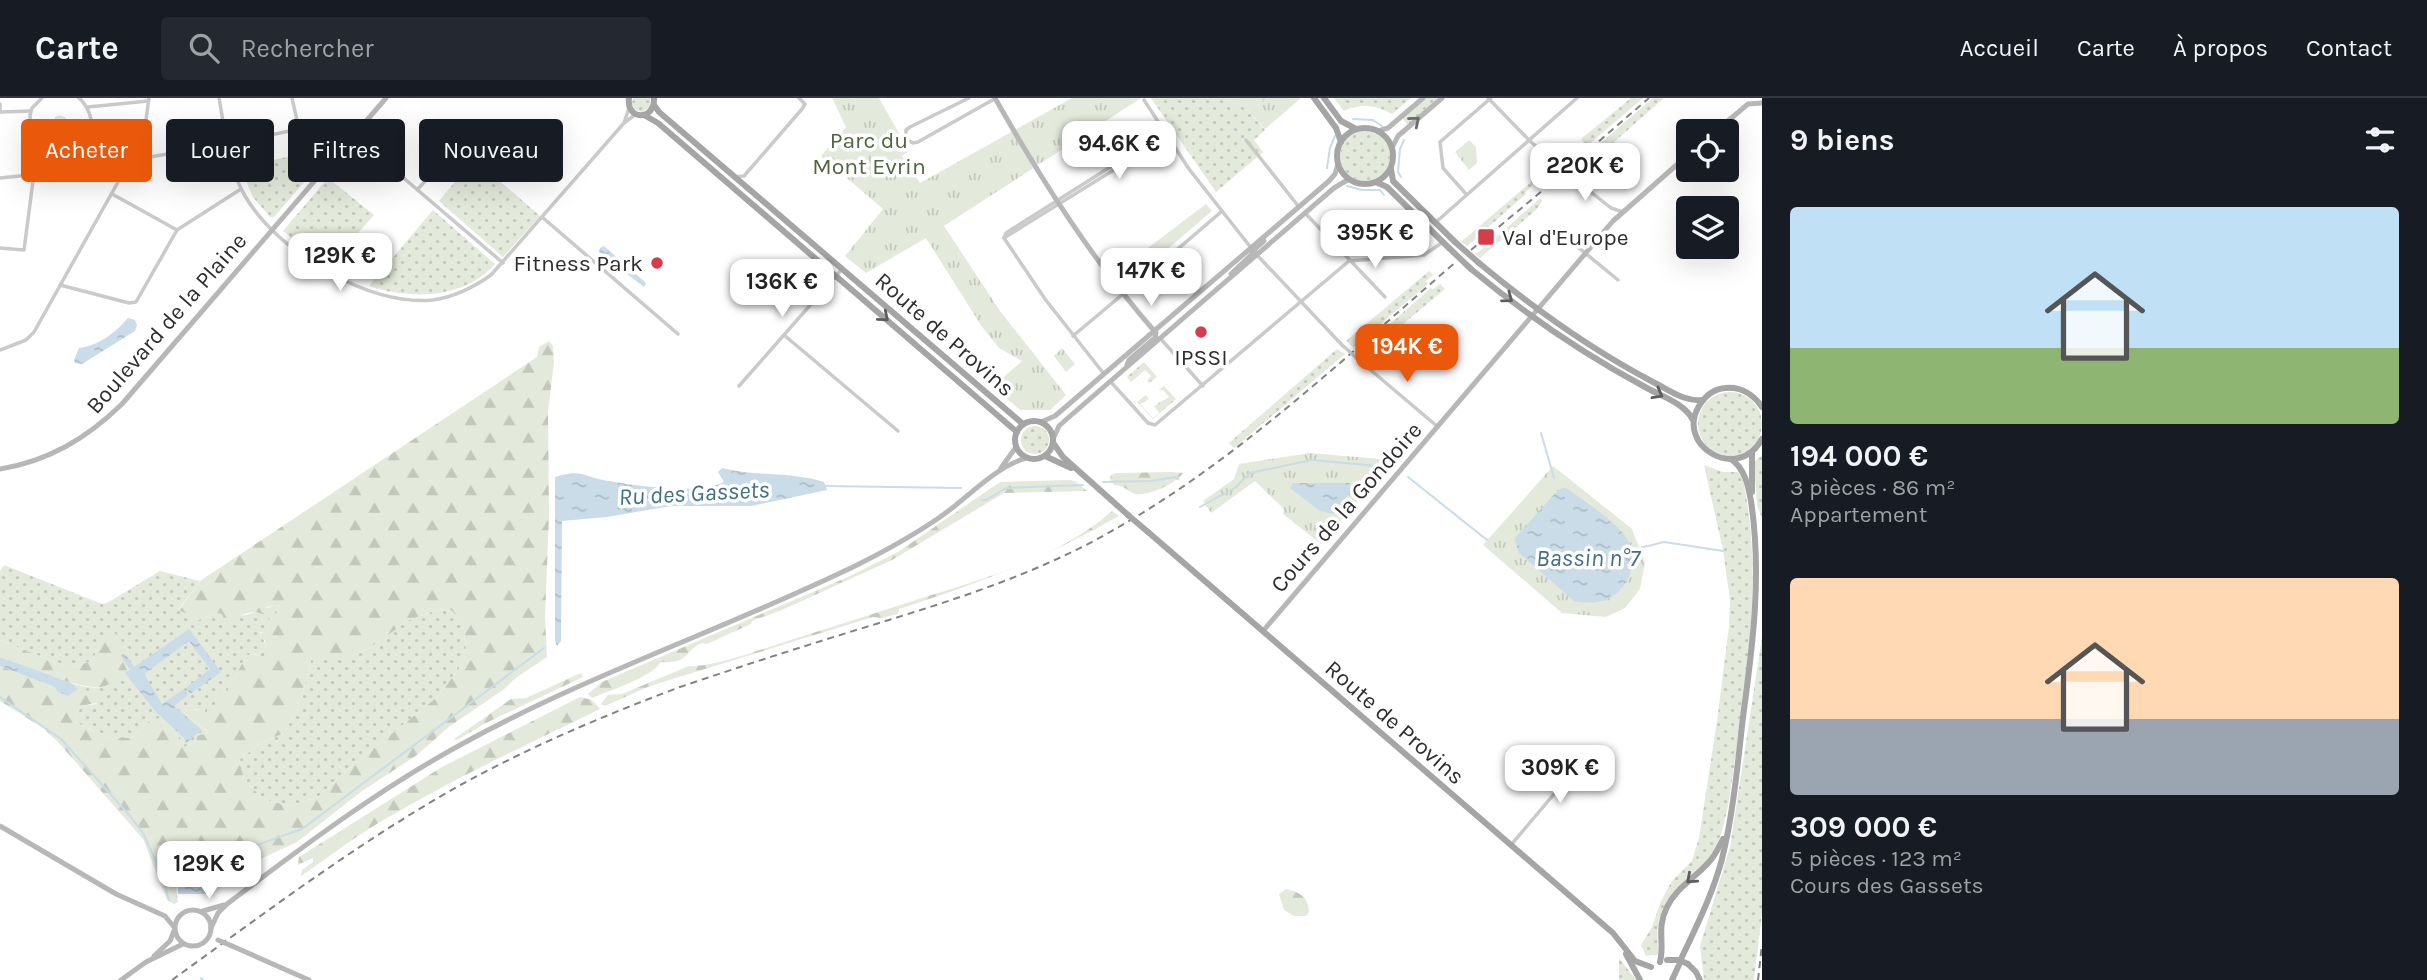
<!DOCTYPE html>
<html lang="fr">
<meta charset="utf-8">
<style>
:root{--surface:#171b24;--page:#242831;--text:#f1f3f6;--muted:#9ea1a6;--line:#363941;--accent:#ea580c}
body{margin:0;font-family:Karla,sans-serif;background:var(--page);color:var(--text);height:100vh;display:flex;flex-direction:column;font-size:26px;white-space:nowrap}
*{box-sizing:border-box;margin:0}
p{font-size:23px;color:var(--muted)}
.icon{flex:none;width:38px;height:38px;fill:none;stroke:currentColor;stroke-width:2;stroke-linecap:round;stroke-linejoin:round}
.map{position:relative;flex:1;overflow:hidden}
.panel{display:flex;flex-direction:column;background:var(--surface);width:665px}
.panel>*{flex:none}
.top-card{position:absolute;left:21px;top:21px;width:665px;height:63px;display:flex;gap:14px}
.controls{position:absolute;left:1676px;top:21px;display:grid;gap:14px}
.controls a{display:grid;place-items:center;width:63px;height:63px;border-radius:7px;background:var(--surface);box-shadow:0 7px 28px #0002;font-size:35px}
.price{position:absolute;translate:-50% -60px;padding:0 16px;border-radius:14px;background:#fff;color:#222;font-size:23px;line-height:46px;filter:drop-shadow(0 2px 4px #0008)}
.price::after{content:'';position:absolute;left:50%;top:42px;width:21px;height:16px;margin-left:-10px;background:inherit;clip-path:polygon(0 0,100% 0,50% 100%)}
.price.active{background:var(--accent);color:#fff}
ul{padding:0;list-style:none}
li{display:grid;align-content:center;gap:14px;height:371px;padding:0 28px}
li span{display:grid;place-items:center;height:217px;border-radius:7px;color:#555}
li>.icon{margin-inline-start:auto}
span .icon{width:126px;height:126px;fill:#fffc;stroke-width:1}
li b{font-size:30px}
h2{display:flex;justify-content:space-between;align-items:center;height:84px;padding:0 28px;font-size:30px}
.pill{padding:0 24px;border-radius:7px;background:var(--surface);box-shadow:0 7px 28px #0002;font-size:24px;line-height:63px}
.pill.active{background:var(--accent);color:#fff}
header{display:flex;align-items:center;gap:42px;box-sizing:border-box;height:98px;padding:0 35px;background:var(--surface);border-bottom:2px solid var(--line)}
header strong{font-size:33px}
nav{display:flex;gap:38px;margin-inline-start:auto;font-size:24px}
.search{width:490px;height:63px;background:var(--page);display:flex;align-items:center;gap:18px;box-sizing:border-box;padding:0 24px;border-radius:7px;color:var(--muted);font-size:26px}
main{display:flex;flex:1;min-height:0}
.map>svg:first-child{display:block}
</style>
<header>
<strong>Carte</strong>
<div class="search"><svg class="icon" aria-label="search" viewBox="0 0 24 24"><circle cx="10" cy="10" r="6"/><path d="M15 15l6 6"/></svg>Rechercher</div>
<nav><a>Accueil</a><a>Carte</a><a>À propos</a><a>Contact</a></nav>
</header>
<main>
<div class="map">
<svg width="1762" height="882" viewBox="0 0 1762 882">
<defs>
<pattern id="grass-dots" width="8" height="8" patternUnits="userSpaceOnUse" patternTransform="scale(1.75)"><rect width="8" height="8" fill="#e3e9db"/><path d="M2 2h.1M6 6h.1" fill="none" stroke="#c3c8bc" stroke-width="1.8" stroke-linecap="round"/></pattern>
<pattern id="forest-firs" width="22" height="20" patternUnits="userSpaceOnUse" patternTransform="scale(1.75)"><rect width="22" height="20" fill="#e3e9db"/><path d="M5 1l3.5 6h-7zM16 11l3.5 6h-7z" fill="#c3c8bc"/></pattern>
<pattern id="park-tufts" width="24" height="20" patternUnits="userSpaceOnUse" patternTransform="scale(1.75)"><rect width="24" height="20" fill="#e3e9db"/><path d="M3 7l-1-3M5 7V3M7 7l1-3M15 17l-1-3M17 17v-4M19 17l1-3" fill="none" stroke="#c3c8bc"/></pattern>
<pattern id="water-ripples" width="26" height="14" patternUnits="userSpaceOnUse" patternTransform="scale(1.75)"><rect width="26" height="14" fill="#c9dce7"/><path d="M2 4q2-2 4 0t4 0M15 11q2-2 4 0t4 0" fill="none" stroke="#adbdc6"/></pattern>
</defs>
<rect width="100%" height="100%" fill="#fff"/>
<g fill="url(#grass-dots)">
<path d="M633,0H650V9L642,14L635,12L632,5Z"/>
<path d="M1151,0H1225L1247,11L1265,32L1254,42L1263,54L1216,94Z"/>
<path d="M1334,0H1411L1392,16C1377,7 1360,5 1344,13Z"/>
<path d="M1426,0H1438L1408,27L1402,20Z"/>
<path d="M1631,0H1643L1587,48L1581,41Z"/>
<path d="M1653,0H1664L1597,59L1591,53Z"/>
<circle cx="1365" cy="58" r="25"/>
<path d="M315,53L325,60L274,119H270L253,99L240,69Z"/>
<path d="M474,61L540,118L503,159L439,103Z"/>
<path d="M1538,78L1540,79L1525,95L1526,96L1467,148L1461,144Z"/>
<path d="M328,80L374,117L329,168L314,159L283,133Z"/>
<path d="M1540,100L1542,103L1537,111L1480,160L1475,156L1483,151L1482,149L1500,136Z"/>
<path d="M433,112L495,166C464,201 411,202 369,188Z"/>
<path d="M1429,173L1433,177L1426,183L1428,186L1353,249L1346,243Z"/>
<path d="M1440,186L1445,191L1366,257H1362L1358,254L1431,190L1433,191Z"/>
<path d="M1337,251L1345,256L1234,350L1229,345Z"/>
<path d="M1144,264L1157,279L1149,285L1147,283L1151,278L1145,272L1131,284L1127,279Z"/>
<path d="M1164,288L1176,301L1153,321L1137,304L1146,297L1149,301L1140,306L1153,320L1159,315L1154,308L1169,299L1163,292H1159Z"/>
<circle cx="1730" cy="326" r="32"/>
<circle cx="1035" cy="342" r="14"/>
<path d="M1762,357V420L1757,407L1754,364Z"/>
<path d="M1704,367L1723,374H1738L1742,378C1762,463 1750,568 1736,655C1731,686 1728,725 1714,754C1710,761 1701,767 1695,773C1666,802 1653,812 1659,856L1646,858L1641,847L1652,829L1661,803L1672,783L1692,763L1699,740L1717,623L1729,528L1730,502L1723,452Z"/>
<path d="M4,467L102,506L107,505L160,473L200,483L179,511L198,522L221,514L236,518L246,517L279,506L276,517L269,521L267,535L259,534C265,542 266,551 273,559L271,563C263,560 255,553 246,558L227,594L204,618L201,612L191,611L184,615L200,629L204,630L208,636L196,638L197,643L184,649L171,628L148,624L131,640H111L77,625L75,619L81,608L97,606L87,594L78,591L68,598L58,594L55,589L0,568V559C20,566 84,595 103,589C104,589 111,584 113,583L101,544L92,563L73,569H67L0,542V473Z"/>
<path d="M451,512L463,525L466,551L459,571L436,600L347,672L318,699L289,708L263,701L244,681L239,662L261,645L284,635L300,605L312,559H349L368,551L409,522L434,513Z"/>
<path d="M1762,539V815L1754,882H1704L1700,848L1730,749Z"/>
<path d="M1619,860L1636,882H1619Z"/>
</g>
<g fill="url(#forest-firs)" fill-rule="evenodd">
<path d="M549,243L553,248L554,264L548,313L549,417L545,519L547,559L517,579L503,592L450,628L417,657L362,693L297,744L256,763L240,761L175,781L178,804L174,806L167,802L143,741L59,645L43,630L0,603V568L55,589L68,598L78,591L101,595V604L81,608L75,619L77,625L111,640H131L148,624L158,620L171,628L184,649L197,643L196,638L208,635L204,630L200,629L184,615L191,611L201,612L204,617L207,614V606L214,608L220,597L227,594L246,558C255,553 262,560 271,562L273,559L266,551L265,542L258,539L257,536L267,534L269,521L276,516L279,507L267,509L263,516C251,511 239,518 230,524L224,521L221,514L198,522L179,512L200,483L537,259L539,249ZM451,512L463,525L466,551L459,571L436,600L347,672L318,699L289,708L263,701L244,681L239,662L261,645L284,635L300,605L312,559H349L368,551L409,522L434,513Z"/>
<path d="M1172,374L1183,375C1177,385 1147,399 1135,396C1127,393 1124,387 1114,387L1110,381L1111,377L1117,375Z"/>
<path d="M1071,382L1076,384L1087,393L1004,395L892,462L782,512L752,523L751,526L707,546L702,545C683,553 690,566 661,564C652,579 609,593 592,600L588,596L602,584L848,479L898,454L1000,384Z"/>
<path d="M1112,413L1119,418C1045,460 980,485 899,511L898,516L881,520L873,519L650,588L605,608L601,606L608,597L622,596L689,568C713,570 771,548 797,540C838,527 879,514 919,501C987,480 1058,460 1112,413Z"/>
<path d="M113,533L130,552L120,558L127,572C120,577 113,585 105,588C87,596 21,566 0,559V542L67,569H73L92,563L101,544Z"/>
<path d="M581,575L583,579L486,625L457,642L454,641L511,601L526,600Z"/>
<path d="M580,599L592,602L600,611C522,649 442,686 367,732C345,746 323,763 301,778L302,772L313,764V760L298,767L299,759L442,669Z"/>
<path d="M1286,791C1299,794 1308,798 1309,814L1306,818H1294L1284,812L1279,796Z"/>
</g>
<g fill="url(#park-tufts)">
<path d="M832,0H879L909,53L902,58L920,85L1072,0H1141L944,128L1000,213L1066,297L1050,312H1020L993,289L1022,263L999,250L982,229L926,140L866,175L845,158L883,111L821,58L846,29Z"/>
<path d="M1225,0H1301L1265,31L1247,11Z"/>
<path d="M59,17L65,19L68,24L71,68L56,70L54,24L55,19Z"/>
<path d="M1469,42L1476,49L1477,65L1469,72L1455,54Z"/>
<path d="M1206,106L1212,113L1137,177L1128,165Z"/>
<path d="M1062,250L1075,266L1066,274L1054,258Z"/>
<path d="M1309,355L1393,362L1321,446L1283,416L1284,411L1255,383L1211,415L1203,403L1234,381L1239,366Z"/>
<path d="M1553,368L1632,431L1645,465L1640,491L1625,510L1606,519L1562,515L1483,447Z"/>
</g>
<g fill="url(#water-ripples)">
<path d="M604,148L646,185L644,189L599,154L600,150Z"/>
<path d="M128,220L135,222L137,227L135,233L82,266L75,265L74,262L79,250C98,248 115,235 128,220Z"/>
<path d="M722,370C758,379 789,373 824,384L827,392L751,408H671L607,419L562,423L561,543L557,548L555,543V379C582,370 583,379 609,383C637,388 698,397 724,384L718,374Z"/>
<path d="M1293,385H1350L1351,393L1334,416L1320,413L1290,390Z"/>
<path d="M1563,390L1568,391C1586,405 1615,422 1627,441C1640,461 1629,492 1607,501C1596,506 1585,505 1574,503L1518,454L1515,440L1557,393Z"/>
<path d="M189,531L221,574L190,596L186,590L210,571L189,543L144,576L162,606L184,591L188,597L174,608L202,632L186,645L184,640L155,613L125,575L130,572L121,558L126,557L134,569Z"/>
<path d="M0,559L71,585L78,591L68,598L58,594L55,589L0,568Z"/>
<path d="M238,769L240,772L208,796H178V784L197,777Z"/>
</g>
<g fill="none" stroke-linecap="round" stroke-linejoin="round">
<g stroke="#c9dce7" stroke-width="2">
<path d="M1263,3L1264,0"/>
<path d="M1353,21L1373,22L1382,28"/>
<path d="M1327,70L1330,50L1335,38"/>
<path d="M1401,79L1398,74L1400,51L1404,42"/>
<path d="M1347,88L1362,92H1380L1384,97"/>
<path d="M1541,335L1554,380"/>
<path d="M1408,379L1487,442"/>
<path d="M1103,384L1152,383L1174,379L1178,381"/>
<path d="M825,388L961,390"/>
<path d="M982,402H986L1006,390L1083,387"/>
<path d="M1200,409L1236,389L1250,375L1312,362L1388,369"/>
<path d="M1632,452L1664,444L1723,453"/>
<path d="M0,599L61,641L130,718L143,735L162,777L169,802"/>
<path d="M162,777L226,758L302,731L544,550"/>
<path d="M201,880L203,882"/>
</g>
<g stroke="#cacaca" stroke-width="3.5">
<path d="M79,0C97,15 93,47 95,68"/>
<path d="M219,0C225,32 228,69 245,98C277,153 368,209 433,202C455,199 474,189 491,177L624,25L636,16"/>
<path d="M292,0L299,31"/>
<path d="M969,0L910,29L906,32V41L913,45L918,44L996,0"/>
<path d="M1488,0L1531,44L1555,64"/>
<path d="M1144,2L1189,71L1252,151"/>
<path d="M0,6V14"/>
<path d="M88,9L148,3"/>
<path d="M0,14L31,13"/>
<path d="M624,25L629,10"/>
<path d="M1246,42L1299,109"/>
<path d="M734,79L744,78L802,11L805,6L799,0"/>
<path d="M0,80L59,74L228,46L337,23L503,165"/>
<path d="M1573,80L1611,110L1623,114"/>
<path d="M418,91L435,72L440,62"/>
<path d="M112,96L177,132"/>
<path d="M1466,96L1443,70L1440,44L1491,0"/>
<path d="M1305,115L1385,199"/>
<path d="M542,119L678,236"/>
<path d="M1436,124L1577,0"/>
<path d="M1562,136L1618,182"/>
<path d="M1004,140L1006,135L1164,35"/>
<path d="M1004,140L1167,39"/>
<path d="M1004,140L1045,201L1104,276"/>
<path d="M0,150L24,152L33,83L30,17L32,10L42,0"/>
<path d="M1257,157L1342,247"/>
<path d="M60,187L129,205L136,204L177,132L241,91"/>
<path d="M1124,197L1221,114"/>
<path d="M784,237L898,333"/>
<path d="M1073,238L1123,196"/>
<path d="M1160,240L1203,288"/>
<path d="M0,252L26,242L34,234L141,43L144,37L149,0"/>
<path d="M1360,263L1438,329"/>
<path d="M1110,283L1148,325L1155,327L1349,163L1424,157L1443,144"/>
<path d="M739,288L842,171"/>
<path d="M1511,747L1592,651"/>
</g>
<g stroke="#b7b7b7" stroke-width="5">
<path d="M995,0C1042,83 1093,163 1156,235"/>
<path d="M1378,33L1388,30L1423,0"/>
<path d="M1716,33L1748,6L1762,5"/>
<path d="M1392,50L1398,38L1442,0"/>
<path d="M1255,155V151L1264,143"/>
<path d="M1231,176L1252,156V151"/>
<path d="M1127,267L1129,262L1156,239L1155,235"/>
<path d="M1041,324L1055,318L1329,83L1335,76L1338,66"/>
<path d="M1054,339L1059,328L1069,319L1334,90L1349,81"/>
<path d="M1001,370L1016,349"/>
<path d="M0,371C49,363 87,340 122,306L386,0"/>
<path d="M1263,533L1613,123L1689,56"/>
<path d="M0,728L116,796L165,818L174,829"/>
<circle cx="193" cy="830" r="18"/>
<path d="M203,813L224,807"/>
<path d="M211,830L218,815L227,806C302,749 379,691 462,646C589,576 728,530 857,467C885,453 914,437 940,419C968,400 993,370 1026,360"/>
<path d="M232,848L309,882"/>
<path d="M154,858L170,843L174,833"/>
<path d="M121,882L146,864L183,846"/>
</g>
<g stroke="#a5a5a5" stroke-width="6">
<path d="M629,0C626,23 655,23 654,0"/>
<path d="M1314,0L1336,30L1341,44"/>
<path d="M1324,0L1341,23L1356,31"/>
<path d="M654,7L659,14L1023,326"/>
<path d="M644,17L658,25L1017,334"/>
<circle cx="1365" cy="58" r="28"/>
<path d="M1391,71L1393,83L1455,144"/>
<path d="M1376,84L1387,89L1449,150"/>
<path d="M1479,165C1533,210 1590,251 1653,284C1669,292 1684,304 1703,302"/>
<path d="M1471,171C1525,216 1584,256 1645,289C1661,298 1684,305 1693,322"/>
<path d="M1762,309C1754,297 1741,288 1725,290C1714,291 1705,298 1699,308C1675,348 1738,385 1762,341"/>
<circle cx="1034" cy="342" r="19"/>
<path d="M1054,346L1063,359L1128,417"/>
<path d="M1045,358L1071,370"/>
<path d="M1752,394V354"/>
<path d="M1148,434L1613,835L1635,863L1651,869"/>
<path d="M1626,856L1640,882"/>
<path d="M1682,859C1697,827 1713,795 1722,761C1733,717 1738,664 1743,619C1753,546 1762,476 1751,403C1748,387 1745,371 1731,361"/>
<path d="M1660,864C1665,845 1656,831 1667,809C1676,790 1695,780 1709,764C1715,758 1719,749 1723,741"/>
<path d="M1688,866L1696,874L1700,882"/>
<path d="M1672,882L1679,867"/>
</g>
<g stroke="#828282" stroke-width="2" stroke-dasharray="7 5" stroke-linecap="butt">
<path d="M1590,51L1649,0"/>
<path d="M1471,152L1542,93"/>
<path d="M172,882C262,817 351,750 448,694C522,652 600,619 680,589C745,567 810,546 876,526C947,504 1017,482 1084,448C1224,376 1338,265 1457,163"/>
<path d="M1758,882L1762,846"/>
</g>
<g stroke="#cacaca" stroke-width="3.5">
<path d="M1555,64L1573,80"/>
<path d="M1342,247L1360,263"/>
</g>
<path stroke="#b7b7b7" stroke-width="5" d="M218,842L232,848"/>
<g stroke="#a5a5a5" stroke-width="6">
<path d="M1455,144L1479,165"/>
<path d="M1449,150L1471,171"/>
<path d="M1128,417L1148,434"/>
<path d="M1667,862H1679L1688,866"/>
</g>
</g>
<defs><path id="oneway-chevron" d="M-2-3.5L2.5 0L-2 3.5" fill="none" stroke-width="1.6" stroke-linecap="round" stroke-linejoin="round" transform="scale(1.75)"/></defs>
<use stroke="#6b6b6b" href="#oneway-chevron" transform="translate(1415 23) rotate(-40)"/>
<g stroke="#5d5d5d">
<use href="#oneway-chevron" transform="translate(1508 200) rotate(37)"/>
<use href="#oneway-chevron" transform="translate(884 219) rotate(40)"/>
<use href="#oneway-chevron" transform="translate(1658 296) rotate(29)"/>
<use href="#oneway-chevron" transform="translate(1691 781) rotate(138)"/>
</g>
<g fill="#d53d4d" stroke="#fff" stroke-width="2.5">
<rect x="1477" y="130" width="18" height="18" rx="3.5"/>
<circle cx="657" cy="165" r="7"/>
<circle cx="1201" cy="234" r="7"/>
</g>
<g text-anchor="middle" stroke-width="7" stroke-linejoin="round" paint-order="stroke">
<g font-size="23" fill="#51643e" stroke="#fff">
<text x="869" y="50">Parc du<tspan x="869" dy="26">Mont Evrin</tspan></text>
</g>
<g font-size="23" fill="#2d2d2d" stroke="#fff" text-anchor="start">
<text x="1502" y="147">Val d'Europe</text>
<text x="643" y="173" text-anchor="end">Fitness Park</text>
<text x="1201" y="267" text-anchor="middle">IPSSI</text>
</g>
<g font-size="23" fill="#2d2d2d" stroke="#fff">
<text transform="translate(166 225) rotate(-49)" y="8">Boulevard de la Plaine</text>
<text transform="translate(945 236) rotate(41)" y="8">Route de Provins</text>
<text transform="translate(1346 409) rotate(-49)" y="8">Cours de la Gondoire</text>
<text transform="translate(1395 624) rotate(41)" y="8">Route de Provins</text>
</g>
<g font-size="24" font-style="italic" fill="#426e87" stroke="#fff">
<text transform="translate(694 395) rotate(-3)" y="8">Ru des Gassets</text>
<text x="1588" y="468">Bassin n°7</text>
</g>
</g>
</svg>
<div class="controls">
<a><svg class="icon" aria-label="locate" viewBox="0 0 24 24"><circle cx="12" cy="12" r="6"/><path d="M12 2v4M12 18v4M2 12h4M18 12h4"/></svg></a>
<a><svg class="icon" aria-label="layers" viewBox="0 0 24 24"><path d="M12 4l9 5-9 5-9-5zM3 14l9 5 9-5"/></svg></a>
</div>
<b class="price" style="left:1119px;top:83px">94.6K €</b>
<b class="price" style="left:1585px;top:105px">220K €</b>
<b class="price" style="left:1375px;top:172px">395K €</b>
<b class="price" style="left:340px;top:195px">129K €</b>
<b class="price" style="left:1151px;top:210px">147K €</b>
<b class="price" style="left:782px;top:221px">136K €</b>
<b class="price active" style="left:1407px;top:286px">194K €</b>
<b class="price" style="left:1560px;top:707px">309K €</b>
<b class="price" style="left:209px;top:803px">129K €</b>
<div class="top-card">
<a class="pill active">Acheter</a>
<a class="pill">Louer</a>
<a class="pill">Filtres</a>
<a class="pill">Nouveau</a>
</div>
</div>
<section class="panel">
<h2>9 biens<svg class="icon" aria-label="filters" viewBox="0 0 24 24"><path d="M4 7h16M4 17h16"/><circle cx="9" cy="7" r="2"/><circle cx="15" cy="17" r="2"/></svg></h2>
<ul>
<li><span style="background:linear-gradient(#bfe0f5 65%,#8fb573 0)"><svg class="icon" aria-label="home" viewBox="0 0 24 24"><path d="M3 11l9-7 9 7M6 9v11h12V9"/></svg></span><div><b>194 000 €</b><p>3 pièces · 86 m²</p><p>Appartement</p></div></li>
<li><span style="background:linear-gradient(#ffd9b3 65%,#9aa5b1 0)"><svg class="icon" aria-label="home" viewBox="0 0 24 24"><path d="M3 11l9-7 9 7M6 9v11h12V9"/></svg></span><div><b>309 000 €</b><p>5 pièces · 123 m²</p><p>Cours des Gassets</p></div></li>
</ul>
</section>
</main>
